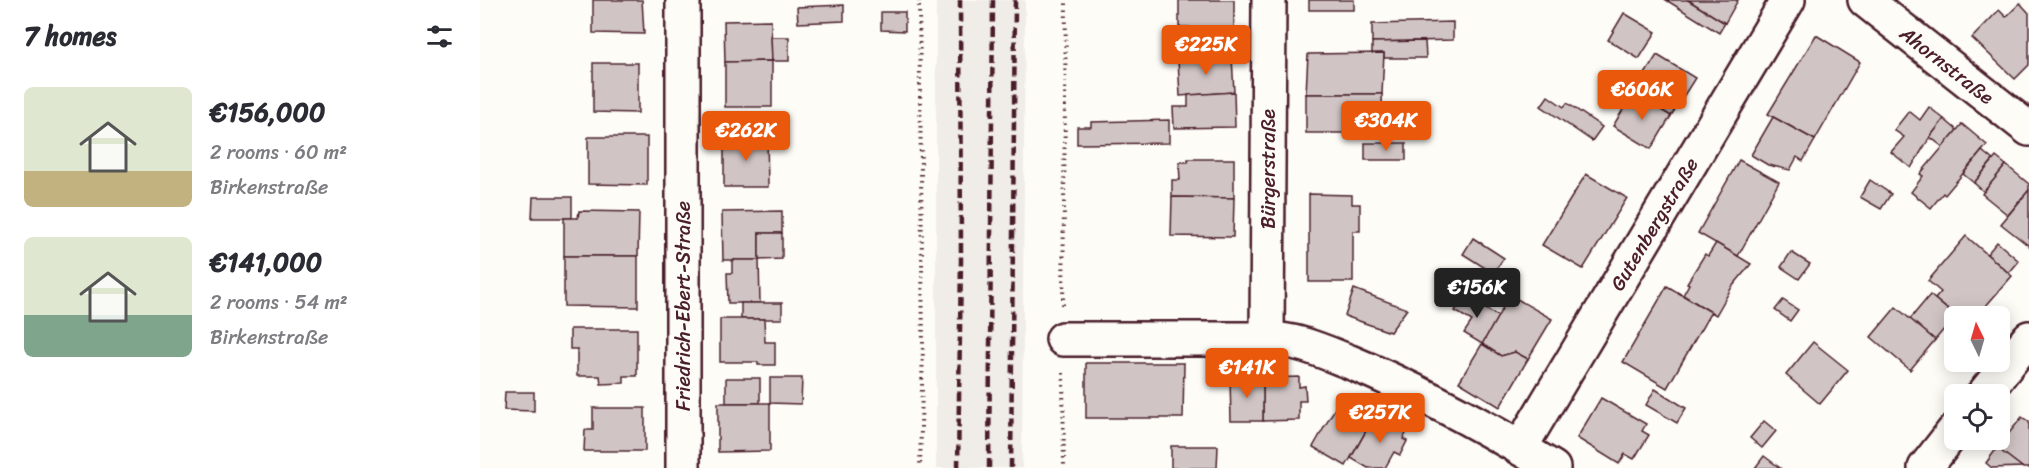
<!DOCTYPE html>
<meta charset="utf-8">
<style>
:root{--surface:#fff;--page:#f2f2f3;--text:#2b2b33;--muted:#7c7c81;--accent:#ea580c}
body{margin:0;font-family:Sriracha,sans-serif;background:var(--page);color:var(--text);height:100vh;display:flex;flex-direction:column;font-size:22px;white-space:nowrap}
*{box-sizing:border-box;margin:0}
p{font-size:20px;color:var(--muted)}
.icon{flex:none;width:33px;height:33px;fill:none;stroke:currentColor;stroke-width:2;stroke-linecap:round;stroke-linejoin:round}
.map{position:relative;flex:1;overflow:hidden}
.details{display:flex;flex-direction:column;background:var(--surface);width:480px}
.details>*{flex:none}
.needle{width:39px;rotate:355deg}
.tools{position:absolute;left:1464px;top:306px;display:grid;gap:12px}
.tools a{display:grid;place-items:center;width:66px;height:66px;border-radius:9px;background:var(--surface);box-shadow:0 3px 15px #0003;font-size:30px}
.price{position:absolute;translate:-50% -51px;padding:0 14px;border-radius:6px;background:var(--accent);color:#fff;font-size:20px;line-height:39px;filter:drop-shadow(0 2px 3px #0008)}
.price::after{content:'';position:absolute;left:50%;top:36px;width:18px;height:14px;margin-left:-9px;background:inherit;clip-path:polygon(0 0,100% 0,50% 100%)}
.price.on{background:#222;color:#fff}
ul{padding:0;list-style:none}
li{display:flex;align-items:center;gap:18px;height:150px;padding:0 24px}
li span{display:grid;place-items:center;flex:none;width:168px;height:120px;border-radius:9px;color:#555}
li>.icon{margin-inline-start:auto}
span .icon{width:72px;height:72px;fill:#fffc;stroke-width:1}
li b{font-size:26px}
h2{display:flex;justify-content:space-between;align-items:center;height:72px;padding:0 24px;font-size:26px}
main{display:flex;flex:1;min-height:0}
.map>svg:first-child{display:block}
</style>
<main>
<section class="details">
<h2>7 homes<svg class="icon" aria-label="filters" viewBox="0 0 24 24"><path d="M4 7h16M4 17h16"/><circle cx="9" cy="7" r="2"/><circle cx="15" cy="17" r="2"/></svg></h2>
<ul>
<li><span style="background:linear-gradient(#dfe7d0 70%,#c2b280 0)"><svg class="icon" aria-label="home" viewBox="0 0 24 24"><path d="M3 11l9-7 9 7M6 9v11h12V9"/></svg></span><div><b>€156,000</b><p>2 rooms · 60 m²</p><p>Birkenstraße</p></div></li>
<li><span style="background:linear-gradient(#dfe7d0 65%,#7fa58c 0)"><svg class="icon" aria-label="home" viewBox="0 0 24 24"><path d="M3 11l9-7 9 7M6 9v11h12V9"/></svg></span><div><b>€141,000</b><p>2 rooms · 54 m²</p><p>Birkenstraße</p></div></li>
</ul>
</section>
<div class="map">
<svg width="1549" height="468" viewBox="0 0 1549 468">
<rect width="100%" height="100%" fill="#fdfcf7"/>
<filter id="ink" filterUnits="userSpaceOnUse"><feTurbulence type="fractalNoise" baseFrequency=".0167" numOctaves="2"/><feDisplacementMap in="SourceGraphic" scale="12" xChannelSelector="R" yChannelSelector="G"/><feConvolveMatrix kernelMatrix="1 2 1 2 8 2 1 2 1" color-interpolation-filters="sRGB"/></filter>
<g filter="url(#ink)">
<path fill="#f0ece8" d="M456,0H545L542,468H456Z"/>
<g fill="#d0c5c4" stroke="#4a1f2b" stroke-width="1.5">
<path d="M113,0H162L164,34L113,33Z"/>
<path d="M699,0H754V30L709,31V27H699Z"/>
<rect x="829" y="0" width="45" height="10"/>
<path d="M1186,0H1208L1245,23L1239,33Z"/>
<path d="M1208,0H1258L1245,23Z"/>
<path d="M1540,3L1549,13V65L1535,79L1492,38L1519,10L1526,17Z"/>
<path d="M364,5V21L318,23L317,7Z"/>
<path d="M401,12H425V31L401,30Z"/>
<path d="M1144,13L1176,32L1159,59L1128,40Z"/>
<path d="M291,20L292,61L245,62L244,21Z"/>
<path d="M973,22V40L892,42V24Z"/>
<path d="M1336,35L1380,62L1335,140L1288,114Z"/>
<path d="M291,37H309V61H292Z"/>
<path d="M945,41L946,58H904V53L892,54V42Z"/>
<path d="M904,53L902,94H826L828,54Z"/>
<path d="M1177,55L1215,78L1191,116L1153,93Z"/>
<path d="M752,57L754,92L700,96L698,60Z"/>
<path d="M292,61V107H245V62Z"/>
<path d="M113,63H158V113L113,112Z"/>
<path d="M754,92L755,127L694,128L693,107H708V95Z"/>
<path d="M1153,93L1191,116L1171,149L1133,126Z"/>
<path d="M826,94H902L903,133H826Z"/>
<path d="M1068,96L1084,107L1087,103L1122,127L1112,141L1061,106Z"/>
<path d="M1449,107L1464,119L1450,137L1431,168L1411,152L1424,137L1414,130L1429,111L1440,120Z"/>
<path d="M1293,117L1335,140L1323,161L1317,157L1310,170L1288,165L1271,155Z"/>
<path d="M1464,119L1477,130L1463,147L1450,137Z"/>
<path d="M689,120V143L597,144V127H611V122Z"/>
<path d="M1482,124L1507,145L1465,195L1463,193L1451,208L1431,192L1443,176L1440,174Z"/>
<path d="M108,137H167V185L108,184Z"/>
<path d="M287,137L288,187H244V138Z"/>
<rect x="885" y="143" width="41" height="17"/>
<path d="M1502,151L1513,160L1494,183L1483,174Z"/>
<path d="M1516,157L1526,165L1504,192L1494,183Z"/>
<path d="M708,159H754V198L692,197V180H700L699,162H708Z"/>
<path d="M1259,160L1299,182L1258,256L1218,233Z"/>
<path d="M1526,165L1549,184V190L1528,215L1502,194Z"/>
<path d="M1106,174L1147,198L1103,269L1062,245Z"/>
<path d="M1390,180L1411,194L1401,209L1380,197Z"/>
<path d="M1549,190V246L1521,224Z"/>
<path d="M829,194L872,195V204H880V231H873V282H829Z"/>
<path d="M53,197H92V218H52Z"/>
<path d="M692,197L754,198L753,237L691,236Z"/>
<path d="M99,211L159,212L158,256H84V218H98Z"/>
<path d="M302,211V233H279V260H243L242,212Z"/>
<path d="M279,233H302V259L279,260Z"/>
<path d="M1486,236L1532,276L1497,316H1476L1455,299L1461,292L1448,281Z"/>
<path d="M993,238L1024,258L1013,273L983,254Z"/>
<path d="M1517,242L1539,261L1529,273L1507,254Z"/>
<path d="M1236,243L1271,264L1252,287L1236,315L1203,295L1209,284L1207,283L1225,254L1228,256Z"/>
<path d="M1311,252L1330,264L1319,279L1301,267Z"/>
<path d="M84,256H158V307L84,306Z"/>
<path d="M252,260H279L280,303H248L247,273H252Z"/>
<path d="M1187,286L1231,312L1187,388L1143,362Z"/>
<path d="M874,289L927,309L910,332L865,316Z"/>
<path d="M1030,295L1072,319L1048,359L1035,352L1021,356L1002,344Z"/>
<path d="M1450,295L1475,316L1455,340L1430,319Z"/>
<path d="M984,296L1018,316L1002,344L984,333L992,321L975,311Z"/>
<path d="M1303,300L1318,310L1310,321L1295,310Z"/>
<rect x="261" y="303" width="41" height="16"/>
<path d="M1416,307L1455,340L1430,370L1391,337Z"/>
<path d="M240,319H284L285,342H295V365H278V362H240Z"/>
<path d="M90,329H157V376H144V383L121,384L120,376H97V349H90Z"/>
<path d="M1333,342L1368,370L1340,404L1306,375Z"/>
<path d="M1002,344L1021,356L1035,352L1048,359L1020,407L979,382Z"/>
<path d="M606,363H704L703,418H606Z"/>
<path d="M819,377V387L825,386L826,401H819V420L783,421V378Z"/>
<rect x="246" y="378" width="34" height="25"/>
<path d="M290,378H322L321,404L290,403Z"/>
<path d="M750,378H783V421H751Z"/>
<path d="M1175,389L1206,408L1197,423L1166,405Z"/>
<path d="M25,392H54V411L24,410Z"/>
<path d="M862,396L895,415L866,466L833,447Z"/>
<path d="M1121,398L1166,424L1162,431L1169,435L1154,459L1145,454L1139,464L1097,438Z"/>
<path d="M238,403H290V451L238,452Z"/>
<path d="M113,408H165V451H104L105,430H113Z"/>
<path d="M895,415L927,432L923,439L927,441L920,455L914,452L905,468H888L871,458Z"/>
<path d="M1542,417L1549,422V468H1543L1517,448Z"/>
<path d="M1284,421L1296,431L1282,448L1270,438Z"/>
<path d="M691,446H738L737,468H691Z"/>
<path d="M1517,448L1542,467L1512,468L1506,463Z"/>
<path d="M1284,456L1300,468H1275Z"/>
</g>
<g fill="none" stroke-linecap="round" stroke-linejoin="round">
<g stroke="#4a1f2b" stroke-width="38">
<g id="minor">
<path d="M203,0V468"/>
<path d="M1385,0L1549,129"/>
<path d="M583,339H787C816,339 842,351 870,362C940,391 1008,428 1073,468"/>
<path d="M787,339L789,0"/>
<path d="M1504,394L1549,338"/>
<path d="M1040,448L1308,0"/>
<path d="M1445,468L1474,431"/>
</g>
</g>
<g stroke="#4a1f2b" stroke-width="4" stroke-dasharray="1.5 4.5" stroke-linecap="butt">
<path d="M439,0L443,346L440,468"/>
<path d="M583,305L586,0"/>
<path d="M583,373L584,468"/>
</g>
<use href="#minor" stroke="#fdfcf7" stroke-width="33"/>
<g stroke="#4a1f2b" stroke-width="4.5" stroke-dasharray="9 4.5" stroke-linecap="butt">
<path d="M478,468L481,261L480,0"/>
<path d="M509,468L513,0"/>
<path d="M531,468L535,0"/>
</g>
</g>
</g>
<g text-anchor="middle" stroke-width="5" stroke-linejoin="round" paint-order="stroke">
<g font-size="20" fill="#4a1f2b" stroke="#fdfcf7">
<text transform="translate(1467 65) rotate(38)" y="7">Ahornstraße</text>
<text transform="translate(788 169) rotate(-90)" y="7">Bürgerstraße</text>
<text transform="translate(1174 224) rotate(-59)" y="7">Gutenbergstraße</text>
<text transform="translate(203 306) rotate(-90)" y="7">Friedrich-Ebert-Straße</text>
</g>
</g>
</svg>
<div class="tools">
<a><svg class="needle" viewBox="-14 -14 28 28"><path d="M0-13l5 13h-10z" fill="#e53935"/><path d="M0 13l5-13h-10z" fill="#7c7c81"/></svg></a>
<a><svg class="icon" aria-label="locate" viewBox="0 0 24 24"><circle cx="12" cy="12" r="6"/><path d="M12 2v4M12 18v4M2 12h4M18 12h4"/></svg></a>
</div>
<b class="price" style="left:726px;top:76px">€225K</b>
<b class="price" style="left:1162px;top:121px">€606K</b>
<b class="price" style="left:906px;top:152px">€304K</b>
<b class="price" style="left:266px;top:162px">€262K</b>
<b class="price on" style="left:997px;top:319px">€156K</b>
<b class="price" style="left:767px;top:399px">€141K</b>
<b class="price" style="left:900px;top:444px">€257K</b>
</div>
</main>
